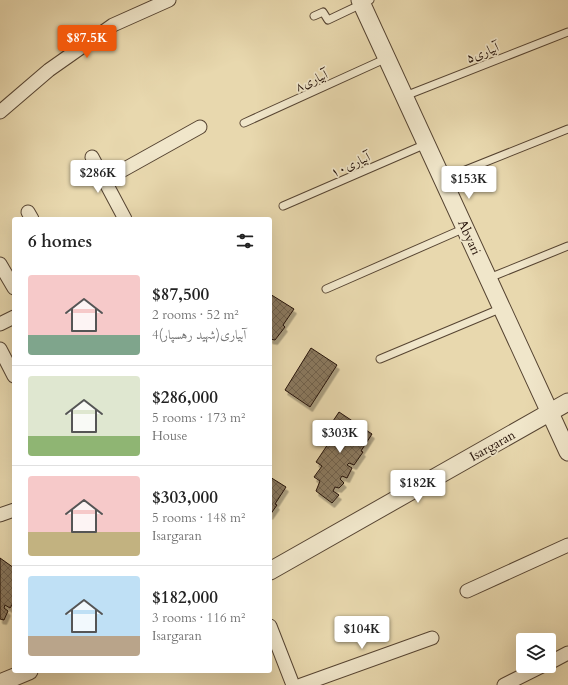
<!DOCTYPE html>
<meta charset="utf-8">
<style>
:root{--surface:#fff;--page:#f6f6f6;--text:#222;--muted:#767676;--line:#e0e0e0;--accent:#ea580c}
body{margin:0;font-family:Cardo,Amiri,serif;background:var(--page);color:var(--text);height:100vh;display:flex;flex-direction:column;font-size:15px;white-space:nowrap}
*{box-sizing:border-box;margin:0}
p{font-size:13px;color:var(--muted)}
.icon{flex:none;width:22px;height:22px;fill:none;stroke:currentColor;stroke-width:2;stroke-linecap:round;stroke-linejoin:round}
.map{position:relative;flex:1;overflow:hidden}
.sheet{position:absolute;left:12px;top:217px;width:260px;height:456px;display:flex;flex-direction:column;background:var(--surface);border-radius:4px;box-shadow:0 4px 16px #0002}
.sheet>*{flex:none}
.controls{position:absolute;left:516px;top:633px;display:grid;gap:8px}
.controls a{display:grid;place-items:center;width:40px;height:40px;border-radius:4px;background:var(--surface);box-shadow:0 4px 16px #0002;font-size:20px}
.price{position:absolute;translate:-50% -34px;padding:0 9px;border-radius:4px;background:#fff;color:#222;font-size:13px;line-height:26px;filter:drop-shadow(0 1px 2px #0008)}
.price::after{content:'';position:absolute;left:50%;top:24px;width:12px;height:9px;margin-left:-6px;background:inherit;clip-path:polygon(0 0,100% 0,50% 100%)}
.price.active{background:var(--accent);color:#fff}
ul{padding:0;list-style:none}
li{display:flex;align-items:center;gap:12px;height:100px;padding:0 16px}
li+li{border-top:1px solid var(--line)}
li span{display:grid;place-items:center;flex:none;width:112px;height:80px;border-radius:4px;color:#555}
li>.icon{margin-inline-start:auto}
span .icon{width:48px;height:48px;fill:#fffc;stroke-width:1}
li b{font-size:17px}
h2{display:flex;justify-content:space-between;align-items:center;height:48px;padding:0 16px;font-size:17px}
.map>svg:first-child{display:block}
</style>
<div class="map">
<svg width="568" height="685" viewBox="0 0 568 685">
<defs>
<pattern id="building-cross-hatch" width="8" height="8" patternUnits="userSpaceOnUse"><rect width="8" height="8" fill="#8a795f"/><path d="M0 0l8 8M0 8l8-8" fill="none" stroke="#71624d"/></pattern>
<filter id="shadow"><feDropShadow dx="2.5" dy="4.5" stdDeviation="0" flood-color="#0004"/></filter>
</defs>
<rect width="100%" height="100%" fill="#e8d8ae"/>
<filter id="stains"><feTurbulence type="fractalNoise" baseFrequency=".005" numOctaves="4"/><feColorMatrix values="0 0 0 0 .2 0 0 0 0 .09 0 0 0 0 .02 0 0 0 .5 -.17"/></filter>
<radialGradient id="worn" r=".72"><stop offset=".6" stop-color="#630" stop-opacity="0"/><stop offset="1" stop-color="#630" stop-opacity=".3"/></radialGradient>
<g fill="url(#building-cross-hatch)" stroke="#251209" filter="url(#shadow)">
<path d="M270,294L294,309L283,325L285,327L275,340L270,339Z"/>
<path d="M311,348L337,365L310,407L285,390Z"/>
<path d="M339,412L372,434L361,451L363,452L354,465L349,463L347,465L352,468L347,478L342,476L340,479L344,483L339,488L335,487L333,491L339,495L332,503L316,491L320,481L314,477L322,466L316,462L328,444L321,439Z"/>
<path d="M270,477L286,487L275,504L277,505L270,515Z"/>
<path d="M0,558L14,568V602L10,608L5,605L4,608L8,611L4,620L0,619Z"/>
</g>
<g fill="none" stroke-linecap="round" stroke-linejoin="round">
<g stroke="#564432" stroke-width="9">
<g id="service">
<path d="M314,16L323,12L328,20L370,0"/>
<path d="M405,96L568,32"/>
<path d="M244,123L387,58"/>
<path d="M443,179L568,129"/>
<path d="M283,206L426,144"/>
<path d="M489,278L568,246"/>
<path d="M326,289L465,228"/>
<path d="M380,359L502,308"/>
</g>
</g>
<g stroke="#564432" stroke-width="15">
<g id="minor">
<path d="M0,112L49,70L113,25L169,0"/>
<path d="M92,157L125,219"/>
<path d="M105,180L200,127"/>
<path d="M28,212L32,219"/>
<path d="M0,264L14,288"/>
<path d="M0,324L14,317"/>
<path d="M0,349L14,376"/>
<path d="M0,515L14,510"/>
<path d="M467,591L568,545"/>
<path d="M270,626L293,685"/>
<path d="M549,663L568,653"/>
<path d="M301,685L432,638"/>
<path d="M504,685L542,666"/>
</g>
</g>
<g stroke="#564432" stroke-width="19">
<g id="tertiary">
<path d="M360,0L568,452"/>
<path d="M270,571L568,402"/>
<path d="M0,683L29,671"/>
</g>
</g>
<use href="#service" stroke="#f0e6ca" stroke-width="7"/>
<use href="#minor" stroke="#f0e6ca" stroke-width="13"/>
<use href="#tertiary" stroke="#f0e6ca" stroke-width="17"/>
</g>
<g text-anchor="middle" stroke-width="3.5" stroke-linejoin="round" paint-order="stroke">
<g font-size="13" fill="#251209" stroke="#f0e6ca">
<text transform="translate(482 52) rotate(-21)" y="5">آبیاری۵</text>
<text transform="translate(311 80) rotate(-24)" y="5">آبیاری۸</text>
<text transform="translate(350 164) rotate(-24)" y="5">آبیاری۱۰</text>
<text transform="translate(470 237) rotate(65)" y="5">Abyari</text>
<text transform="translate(492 445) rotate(-29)" y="5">Isargaran</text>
</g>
</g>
<rect width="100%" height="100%" filter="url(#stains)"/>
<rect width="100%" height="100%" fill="url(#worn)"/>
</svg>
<div class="controls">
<a><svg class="icon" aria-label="layers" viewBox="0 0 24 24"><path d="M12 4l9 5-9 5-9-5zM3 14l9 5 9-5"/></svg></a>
</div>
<b class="price active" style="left:87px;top:59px">$87.5K</b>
<b class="price" style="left:98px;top:194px">$286K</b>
<b class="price" style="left:469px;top:200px">$153K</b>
<b class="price" style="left:340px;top:454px">$303K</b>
<b class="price" style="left:418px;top:504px">$182K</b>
<b class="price" style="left:362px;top:650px">$104K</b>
<section class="sheet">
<h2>6 homes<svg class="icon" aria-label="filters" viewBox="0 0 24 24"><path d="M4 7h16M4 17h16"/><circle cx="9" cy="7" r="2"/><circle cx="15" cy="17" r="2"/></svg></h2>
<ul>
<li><span style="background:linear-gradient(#f6c9c9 75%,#7fa58c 0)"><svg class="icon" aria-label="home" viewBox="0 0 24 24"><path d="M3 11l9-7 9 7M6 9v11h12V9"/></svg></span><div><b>$87,500</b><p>2 rooms · 52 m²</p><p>4آبیاری(شهید رهسپار)</p></div></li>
<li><span style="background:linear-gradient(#dfe7d0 75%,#8fb573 0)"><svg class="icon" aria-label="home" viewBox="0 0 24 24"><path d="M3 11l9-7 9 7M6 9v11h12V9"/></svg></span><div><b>$286,000</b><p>5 rooms · 173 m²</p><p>House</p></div></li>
<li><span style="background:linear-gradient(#f6c9c9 70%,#c2b280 0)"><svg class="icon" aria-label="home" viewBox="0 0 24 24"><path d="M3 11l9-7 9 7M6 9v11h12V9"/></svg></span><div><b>$303,000</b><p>5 rooms · 148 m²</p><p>Isargaran</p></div></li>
<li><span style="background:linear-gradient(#bfe0f5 75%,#b9a48a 0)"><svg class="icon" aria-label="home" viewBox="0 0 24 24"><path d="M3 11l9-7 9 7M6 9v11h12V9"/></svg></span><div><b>$182,000</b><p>3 rooms · 116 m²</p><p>Isargaran</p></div></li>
</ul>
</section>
</div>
